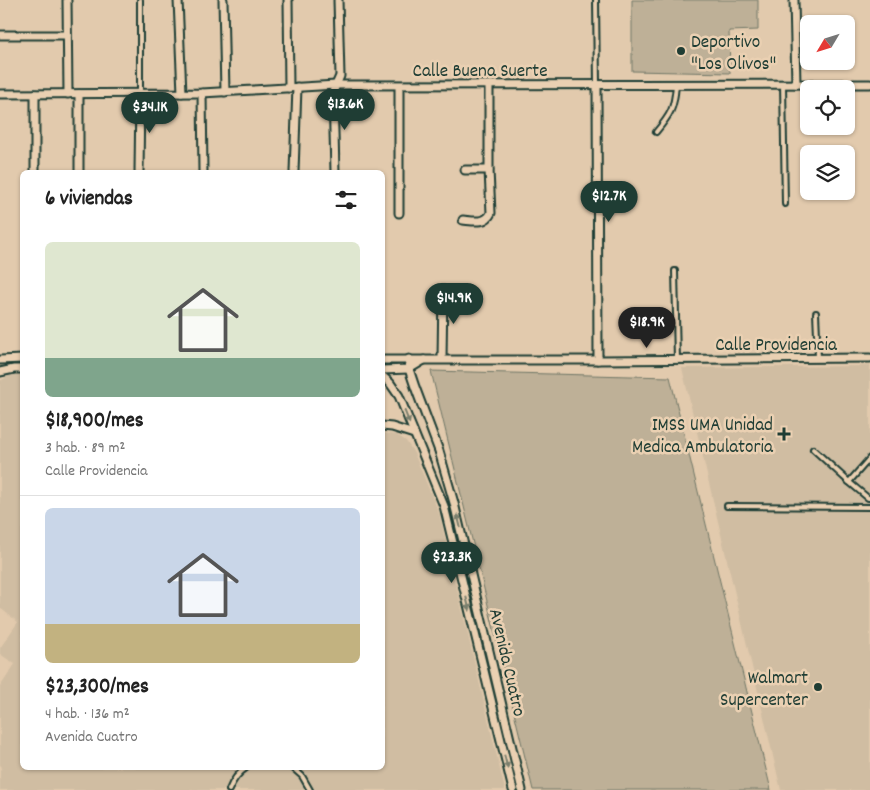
<!DOCTYPE html>
<html lang="es">
<meta charset="utf-8">
<style>
:root{--surface:#fff;--page:#f6f6f6;--text:#222;--muted:#767676;--line:#e0e0e0;--accent:#1f3d34}
body{margin:0;font-family:Dekko,sans-serif;background:var(--page);color:var(--text);height:100vh;display:flex;flex-direction:column;font-size:19px;white-space:nowrap}
*{box-sizing:border-box;margin:0}
p{font-size:16px;color:var(--muted)}
.icon{flex:none;width:28px;height:28px;fill:none;stroke:currentColor;stroke-width:2;stroke-linecap:round;stroke-linejoin:round}
.map{position:relative;flex:1;overflow:hidden}
.sheet{position:absolute;left:20px;top:170px;width:365px;height:600px;display:flex;flex-direction:column;background:var(--surface);border-radius:8px;box-shadow:0 1px 4px #0004}
.sheet>*{flex:none}
.needle{width:32px;rotate:232deg}
.fabs{position:absolute;left:800px;top:15px;display:grid;gap:10px}
.fabs a{display:grid;place-items:center;width:55px;height:55px;border-radius:8px;background:var(--surface);box-shadow:0 1px 4px #0004;font-size:25px}
.price{position:absolute;translate:-50% -42px;padding:0 11px;border-radius:18px;background:var(--accent);color:#fff;font-size:16px;line-height:32px;filter:drop-shadow(0 1px 2px #0008)}
.price::after{content:'';position:absolute;left:50%;top:30px;width:15px;height:11px;margin-left:-8px;background:inherit;clip-path:polygon(0 0,100% 0,50% 100%)}
.price.active{background:#222;color:#fff}
ul{padding:0;list-style:none}
li{display:grid;align-content:center;gap:10px;height:265px;padding:0 25px}
li+li{border-top:1px solid var(--line)}
li span{display:grid;place-items:center;height:155px;border-radius:8px;color:#555}
li>.icon{margin-inline-start:auto}
span .icon{width:90px;height:90px;fill:#fffc;stroke-width:1}
li b{font-size:21px}
h2{display:flex;justify-content:space-between;align-items:center;height:60px;padding:0 25px;font-size:21px}
.map>svg:first-child{display:block}
</style>
<div class="map">
<svg width="870" height="790" viewBox="0 0 870 790">
<rect width="100%" height="100%" fill="#e2caad"/>
<filter id="ink" filterUnits="userSpaceOnUse"><feTurbulence type="fractalNoise" baseFrequency=".02" numOctaves="2"/><feDisplacementMap in="SourceGraphic" scale="10" xChannelSelector="R" yChannelSelector="G"/><feConvolveMatrix kernelMatrix="1 2 1 2 8 2 1 2 1" color-interpolation-filters="sRGB"/></filter>
<g filter="url(#ink)">
<g fill="#d0bda2">
<path d="M870,366V790H781L682,368Z"/>
<path d="M22,374V768H382L383,433L397,435L406,441L414,453L439,513L505,790H0V770L2,767L0,765V687L15,664L0,654V648L18,622L0,608V381L10,375Z"/>
</g>
<g fill="#beb097" stroke="#6e7666">
<path d="M632,0H758V30L729,31L730,73L632,71Z"/>
<path d="M431,371L670,377L771,790H533Z"/>
</g>
<g fill="none" stroke-linecap="round" stroke-linejoin="round">
<g stroke="#1f3d34" stroke-width="8">
<g id="service">
<path d="M596,0L597,85"/>
<path d="M783,84L785,204"/>
<path d="M140,93V0"/>
<path d="M656,132C671,114 674,109 676,85"/>
<path d="M675,271L677,360"/>
<path d="M816,313L818,358"/>
<path d="M813,449L849,482L870,458"/>
<path d="M849,482L868,498H870"/>
<path d="M727,506L870,507"/>
<path d="M293,768L302,776L310,790"/>
<path d="M229,790C233,780 238,773 246,768"/>
</g>
</g>
<g stroke="#1f3d34" stroke-width="11">
<g id="minor">
<path d="M67,0L68,94"/>
<path d="M178,0L182,93"/>
<path d="M223,0L225,92"/>
<path d="M288,0L289,88"/>
<path d="M794,0L796,84"/>
<path d="M0,35H67"/>
<path d="M597,85L598,360"/>
<path d="M399,86V213"/>
<path d="M202,93L203,172"/>
<path d="M0,94L202,93L336,85L870,84"/>
<path d="M35,94V172"/>
<path d="M79,94V172"/>
<path d="M465,170H489"/>
<path d="M139,172L140,95"/>
<path d="M294,172L297,87"/>
<path d="M335,172L333,92L340,76L338,0"/>
<path d="M463,220C474,221 486,224 491,213L489,170V85"/>
<path d="M409,359V369L415,387L439,451L454,503L522,790"/>
<path d="M442,359L443,290"/>
<path d="M0,360L22,359"/>
<path d="M382,360H598L870,358"/>
<path d="M382,370L409,369L424,360"/>
<path d="M0,372L14,369H22"/>
<path d="M382,376L390,383L399,396L444,506L513,790"/>
<path d="M382,426L392,427L414,434"/>
</g>
</g>
<use href="#service" stroke="#ead0b2" stroke-width="4"/>
<use href="#minor" stroke="#ead0b2" stroke-width="7"/>
</g>
<defs><path id="oneway-solid" d="M-6-.8H1V-3.2L6.5 0L1 3.2V.8H-6Z" transform="scale(1.25)"/></defs>
<g fill="#7a7f6d">
<use href="#oneway-solid" transform="translate(407 417) rotate(69)"/>
<use href="#oneway-solid" transform="translate(459 521) rotate(-104)"/>
<use href="#oneway-solid" transform="translate(468 604) rotate(76)"/>
<use href="#oneway-solid" transform="translate(506 762) rotate(76)"/>
</g>
</g>
<g fill="#1f3d34" stroke="#ead0b2" stroke-width="2">
<circle cx="681" cy="51" r="5"/>
<path d="M781.5 426.5h5v5h5v5h-5v5h-5v-5h-5v-5h5z"/>
<circle cx="818" cy="687" r="5"/>
</g>
<g text-anchor="middle" stroke-width="5" stroke-linejoin="round" paint-order="stroke">
<g font-size="19" fill="#1f3d34" stroke="#ead0b2" text-anchor="end">
<text x="691" y="47" text-anchor="start">Deportivo<tspan x="691" dy="22">"Los Olivos"</tspan></text>
<text x="773" y="430">IMSS UMA Unidad<tspan x="773" dy="22">Medica Ambulatoria</tspan></text>
<text x="808" y="683">Walmart<tspan x="808" dy="22">Supercenter</tspan></text>
</g>
<g font-size="19" fill="#1f3d34" stroke="#ead0b2">
<text x="480" y="76">Calle Buena Suerte</text>
<text x="776" y="350">Calle Providencia</text>
<text transform="translate(509 662) rotate(77)" y="7">Avenida Cuatro</text>
</g>
</g>
</svg>
<div class="fabs">
<a><svg class="needle" viewBox="-14 -14 28 28"><path d="M0-13l5 13h-10z" fill="#e53935"/><path d="M0 13l5-13h-10z" fill="#767676"/></svg></a>
<a><svg class="icon" aria-label="locate" viewBox="0 0 24 24"><circle cx="12" cy="12" r="6"/><path d="M12 2v4M12 18v4M2 12h4M18 12h4"/></svg></a>
<a><svg class="icon" aria-label="layers" viewBox="0 0 24 24"><path d="M12 4l9 5-9 5-9-5zM3 14l9 5 9-5"/></svg></a>
</div>
<b class="price" style="left:345px;top:131px">$13.6K</b>
<b class="price" style="left:150px;top:134px">$34.1K</b>
<b class="price" style="left:609px;top:223px">$12.7K</b>
<b class="price" style="left:454px;top:325px">$14.9K</b>
<b class="price active" style="left:647px;top:349px">$18.9K</b>
<b class="price" style="left:452px;top:584px">$23.3K</b>
<section class="sheet">
<h2>6 viviendas<svg class="icon" aria-label="filters" viewBox="0 0 24 24"><path d="M4 7h16M4 17h16"/><circle cx="9" cy="7" r="2"/><circle cx="15" cy="17" r="2"/></svg></h2>
<ul>
<li><span style="background:linear-gradient(#dfe7d0 75%,#7fa58c 0)"><svg class="icon" aria-label="home" viewBox="0 0 24 24"><path d="M3 11l9-7 9 7M6 9v11h12V9"/></svg></span><div><b>$18,900/mes</b><p>3 hab. · 89 m²</p><p>Calle Providencia</p></div></li>
<li><span style="background:linear-gradient(#c9d6e8 75%,#c2b280 0)"><svg class="icon" aria-label="home" viewBox="0 0 24 24"><path d="M3 11l9-7 9 7M6 9v11h12V9"/></svg></span><div><b>$23,300/mes</b><p>4 hab. · 136 m²</p><p>Avenida Cuatro</p></div></li>
</ul>
</section>
</div>
